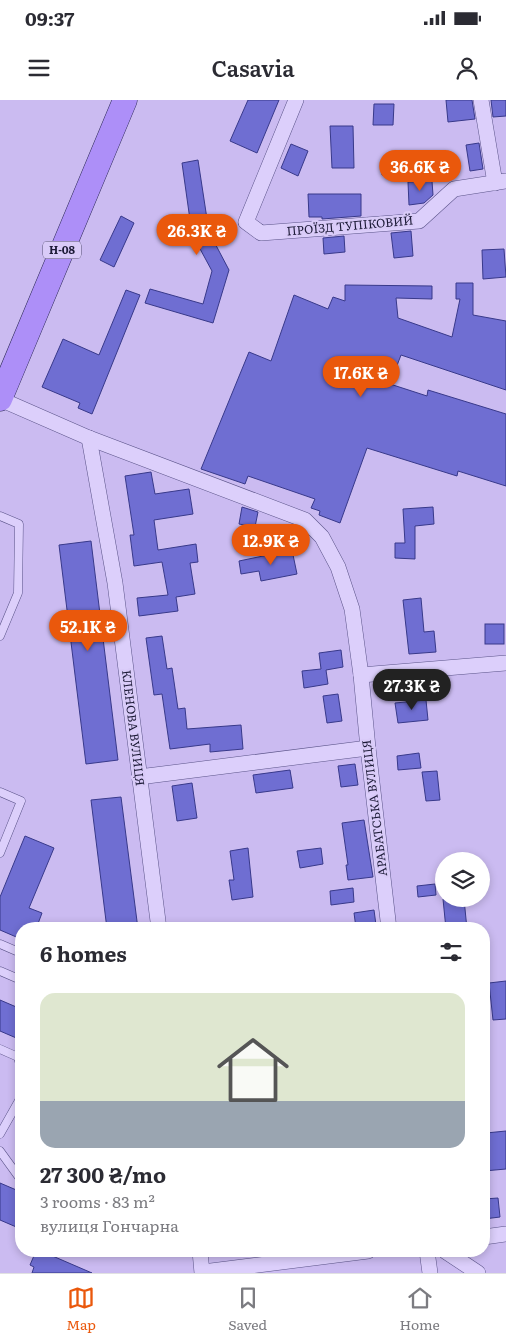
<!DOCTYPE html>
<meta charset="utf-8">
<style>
:root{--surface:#fff;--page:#f2f2f3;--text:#2b2b33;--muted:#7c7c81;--line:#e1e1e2;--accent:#ea580c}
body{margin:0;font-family:Literata,serif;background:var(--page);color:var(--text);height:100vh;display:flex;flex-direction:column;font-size:19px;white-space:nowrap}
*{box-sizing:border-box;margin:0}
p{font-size:16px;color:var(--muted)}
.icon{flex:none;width:28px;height:28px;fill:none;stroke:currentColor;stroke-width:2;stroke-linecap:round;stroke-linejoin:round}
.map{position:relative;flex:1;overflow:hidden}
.panel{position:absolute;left:15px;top:822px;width:475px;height:335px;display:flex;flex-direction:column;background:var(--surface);border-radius:20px;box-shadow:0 2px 8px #0003}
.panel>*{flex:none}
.controls{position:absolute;left:435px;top:752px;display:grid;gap:10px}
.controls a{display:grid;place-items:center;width:55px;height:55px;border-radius:50%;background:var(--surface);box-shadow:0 2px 8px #0003;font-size:25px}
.price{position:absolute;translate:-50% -42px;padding:0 11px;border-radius:18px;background:var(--accent);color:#fff;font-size:16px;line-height:32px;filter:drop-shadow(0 1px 2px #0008)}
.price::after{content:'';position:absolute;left:50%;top:30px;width:15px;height:11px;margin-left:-8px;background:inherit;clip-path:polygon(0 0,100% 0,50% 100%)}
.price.active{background:#222;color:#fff}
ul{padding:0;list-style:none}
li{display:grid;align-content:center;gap:10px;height:265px;padding:0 25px}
li span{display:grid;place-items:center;height:155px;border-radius:15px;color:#555}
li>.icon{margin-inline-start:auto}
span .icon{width:90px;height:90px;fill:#fffc;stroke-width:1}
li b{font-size:21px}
h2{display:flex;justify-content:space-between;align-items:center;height:60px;padding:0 25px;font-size:21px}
.status{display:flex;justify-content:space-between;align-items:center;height:35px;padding:0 25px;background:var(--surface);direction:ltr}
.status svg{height:14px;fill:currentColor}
header{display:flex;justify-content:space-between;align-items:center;height:65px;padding:0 25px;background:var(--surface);font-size:22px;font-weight:600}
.dock{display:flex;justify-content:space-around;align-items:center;height:70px;border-top:1px solid var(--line);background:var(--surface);font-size:14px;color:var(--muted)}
.dock a{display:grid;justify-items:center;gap:2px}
.dock .active{color:var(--accent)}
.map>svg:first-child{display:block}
</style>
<div class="status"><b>09:37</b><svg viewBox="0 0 49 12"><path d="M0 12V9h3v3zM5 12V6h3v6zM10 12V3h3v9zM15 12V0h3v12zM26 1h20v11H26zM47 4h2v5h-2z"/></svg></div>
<header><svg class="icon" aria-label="menu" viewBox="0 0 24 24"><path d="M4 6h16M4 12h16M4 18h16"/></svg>Casavia<svg class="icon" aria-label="person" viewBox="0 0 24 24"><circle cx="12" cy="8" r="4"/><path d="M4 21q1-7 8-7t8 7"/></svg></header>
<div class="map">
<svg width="506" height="1173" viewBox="0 0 506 1173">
<rect width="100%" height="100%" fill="#cbbbf1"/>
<g fill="#6f6ed2" stroke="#38398a">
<path d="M248,0H279L257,53L230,41Z"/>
<path d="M446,0H472L475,19L448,22Z"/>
<path d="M491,0H506V16L493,17Z"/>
<path d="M374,4H394L393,25H373Z"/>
<path d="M330,26H353L354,68H332Z"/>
<path d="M479,43L483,69L470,71L466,45Z"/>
<path d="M291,44L308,51L298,76L281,68Z"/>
<path d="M383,59L399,60V75H382Z"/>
<path d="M198,60L209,132L229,170L213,223L145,203L150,189L203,204L212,171L192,134L182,63Z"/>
<path d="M432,81L433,95L424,103L409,105L408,82Z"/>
<path d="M308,94H361V116L322,119V117H309Z"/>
<path d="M121,116L134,123L114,167L100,160Z"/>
<path d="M411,131L413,156L394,158L391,133Z"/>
<path d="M344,136L345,152L324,154L323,138Z"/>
<path d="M504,149L506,177L483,179L482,150Z"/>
<path d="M456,183H473V215L506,221V290L401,255L390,284L427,296L428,290L506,314V386L458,371L457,376L367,348L340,423L319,415L320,411L311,408L315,399L248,376L245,384L201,369L249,252L271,261L294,195L328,209L333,197L345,201V185L432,186V199L396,198L398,218L452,237L460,199H456Z"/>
<path d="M126,190L140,195L92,314L78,308L80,303L42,287L63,239L99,255Z"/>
<path d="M151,372L155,394L189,389L193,414L154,420L158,450L196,444L198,462L190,463L195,494L176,497L178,511L139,516L137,498L168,495L162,462L134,466L130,435H134L125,376Z"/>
<path d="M242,407L258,412L255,427L239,424Z"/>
<path d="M433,407L434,424L415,426V459L395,458V443H405L403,409Z"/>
<path d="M91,441L118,660L86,664L59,445Z"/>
<path d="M292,450L297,474L261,481L259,471L241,474L239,461Z"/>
<path d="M421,498L424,532L434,531L436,552L409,554L403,500Z"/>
<rect x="485" y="524" width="19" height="20"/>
<path d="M162,536L167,569L172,568L178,609L185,608L187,629L241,625L243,649L210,652V644L170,649L162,594L154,595L146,538Z"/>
<path d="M341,550L343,567L326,570L328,584L304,588L302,571L321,569L319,553Z"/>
<path d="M338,594L342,621L327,623L323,596Z"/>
<path d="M426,600L428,620L398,623L395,603Z"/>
<path d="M419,653L421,668L398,670L397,656Z"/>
<path d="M355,664L358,685L341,687L338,666Z"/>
<path d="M290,670L293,688L256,693L253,675Z"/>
<path d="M437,671L440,700L426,701L422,672Z"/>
<path d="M192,683L197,718L177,721L172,686Z"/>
<path d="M121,697L138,829H107L91,700Z"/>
<path d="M364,720L373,777L348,780L346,765H348L342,723Z"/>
<path d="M25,736L54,748L29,808L42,813L36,829H21V839L0,830V797Z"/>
<path d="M248,748L253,797L232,800L229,780H234L230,751Z"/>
<path d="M321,748L323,764L300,768L297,751Z"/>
<path d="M435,784L436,795L418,797L417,786Z"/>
<path d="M353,788L354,802L331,805L330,791Z"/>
<path d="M443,799H464L467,829H446Z"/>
<path d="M374,810L376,825L356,828L354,813Z"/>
<path d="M506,881V919L493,920L489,883Z"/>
<path d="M0,900L21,909V940L0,931Z"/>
<path d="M506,1031V1069L484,1071V1055L489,1054L486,1033Z"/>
<path d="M0,1083L21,1092V1129L0,1120Z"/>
<path d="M498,1098L500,1117L484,1119V1099Z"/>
<path d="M36,1151H41L92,1173H32L34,1167L30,1165Z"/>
</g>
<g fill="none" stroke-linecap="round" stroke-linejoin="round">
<g stroke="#5b5489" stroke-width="9">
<g id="service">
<path d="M0,416L19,424L18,493L0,536"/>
<path d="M0,692L21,701L0,753"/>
<path d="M0,844L21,853"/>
<path d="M0,871L21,880"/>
<path d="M0,949L18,957L21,968"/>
<path d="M0,1034L21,997"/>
<path d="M0,1051L21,1080"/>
</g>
</g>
<g stroke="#5b5489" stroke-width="16">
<g id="minor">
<path d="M296,0L246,122L261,133L419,121L454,89L506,81"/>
<path d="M481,0L495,83"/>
<path d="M0,299L89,338L305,420L322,437L338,467L352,509L361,575L368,648L389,829"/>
<path d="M89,338L115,483L159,829"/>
<path d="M361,575L506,563"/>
<path d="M139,677L368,648"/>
<path d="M484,1137L506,1134"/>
<path d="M200,1151L202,1173"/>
<path d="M427,1151L430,1173"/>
<path d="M445,1151L478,1173"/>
<path d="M203,1172L368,1151"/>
</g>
</g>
<g stroke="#2c2956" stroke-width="25">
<path id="primary" d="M0,299L125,0"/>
</g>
<use href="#service" stroke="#dccffb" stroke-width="8"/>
<use href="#minor" stroke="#dccffb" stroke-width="15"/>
<use href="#primary" stroke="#ad8ff8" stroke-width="24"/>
</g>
<g text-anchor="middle" stroke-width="4.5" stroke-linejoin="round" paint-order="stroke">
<rect fill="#d9cbf8" stroke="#554f71" stroke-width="1" x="43" y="141.5" width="38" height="17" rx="4"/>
<g font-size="11" font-weight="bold" fill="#1c1a37">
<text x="62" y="154">Н-08</text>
</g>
<g font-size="12" fill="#1c1a37" stroke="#d9cbf8">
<text transform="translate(350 126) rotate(-5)" y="4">ПРОЇЗД ТУПІКОВИЙ</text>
<text transform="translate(133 628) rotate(83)" y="4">КЛЕНОВА ВУЛИЦЯ</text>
<text transform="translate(375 708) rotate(-97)" y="4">АРАБАТСЬКА ВУЛИЦЯ</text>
</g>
</g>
</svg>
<div class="controls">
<a><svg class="icon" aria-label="layers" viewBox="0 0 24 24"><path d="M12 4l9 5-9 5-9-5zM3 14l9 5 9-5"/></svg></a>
</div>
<b class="price" style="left:420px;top:92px">36.6K ₴</b>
<b class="price" style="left:197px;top:156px">26.3K ₴</b>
<b class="price" style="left:361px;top:298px">17.6K ₴</b>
<b class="price" style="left:271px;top:466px">12.9K ₴</b>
<b class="price" style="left:88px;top:552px">52.1K ₴</b>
<b class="price active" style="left:412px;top:611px">27.3K ₴</b>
<section class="panel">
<h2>6 homes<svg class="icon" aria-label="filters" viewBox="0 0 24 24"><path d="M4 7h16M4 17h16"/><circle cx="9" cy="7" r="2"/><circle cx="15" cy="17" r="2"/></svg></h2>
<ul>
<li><span style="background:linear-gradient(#dfe7d0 70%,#9aa5b1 0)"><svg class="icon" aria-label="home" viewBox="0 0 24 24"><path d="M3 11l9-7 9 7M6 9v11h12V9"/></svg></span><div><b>27 300 ₴/mo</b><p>3 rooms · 83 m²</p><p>вулиця Гончарна</p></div></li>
</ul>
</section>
</div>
<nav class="dock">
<a class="active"><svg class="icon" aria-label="map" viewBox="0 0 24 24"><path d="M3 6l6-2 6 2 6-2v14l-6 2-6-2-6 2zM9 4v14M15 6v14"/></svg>Map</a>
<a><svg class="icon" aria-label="saved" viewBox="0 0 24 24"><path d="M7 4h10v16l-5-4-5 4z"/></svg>Saved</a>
<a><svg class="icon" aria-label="home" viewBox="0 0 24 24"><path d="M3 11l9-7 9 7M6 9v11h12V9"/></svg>Home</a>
</nav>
